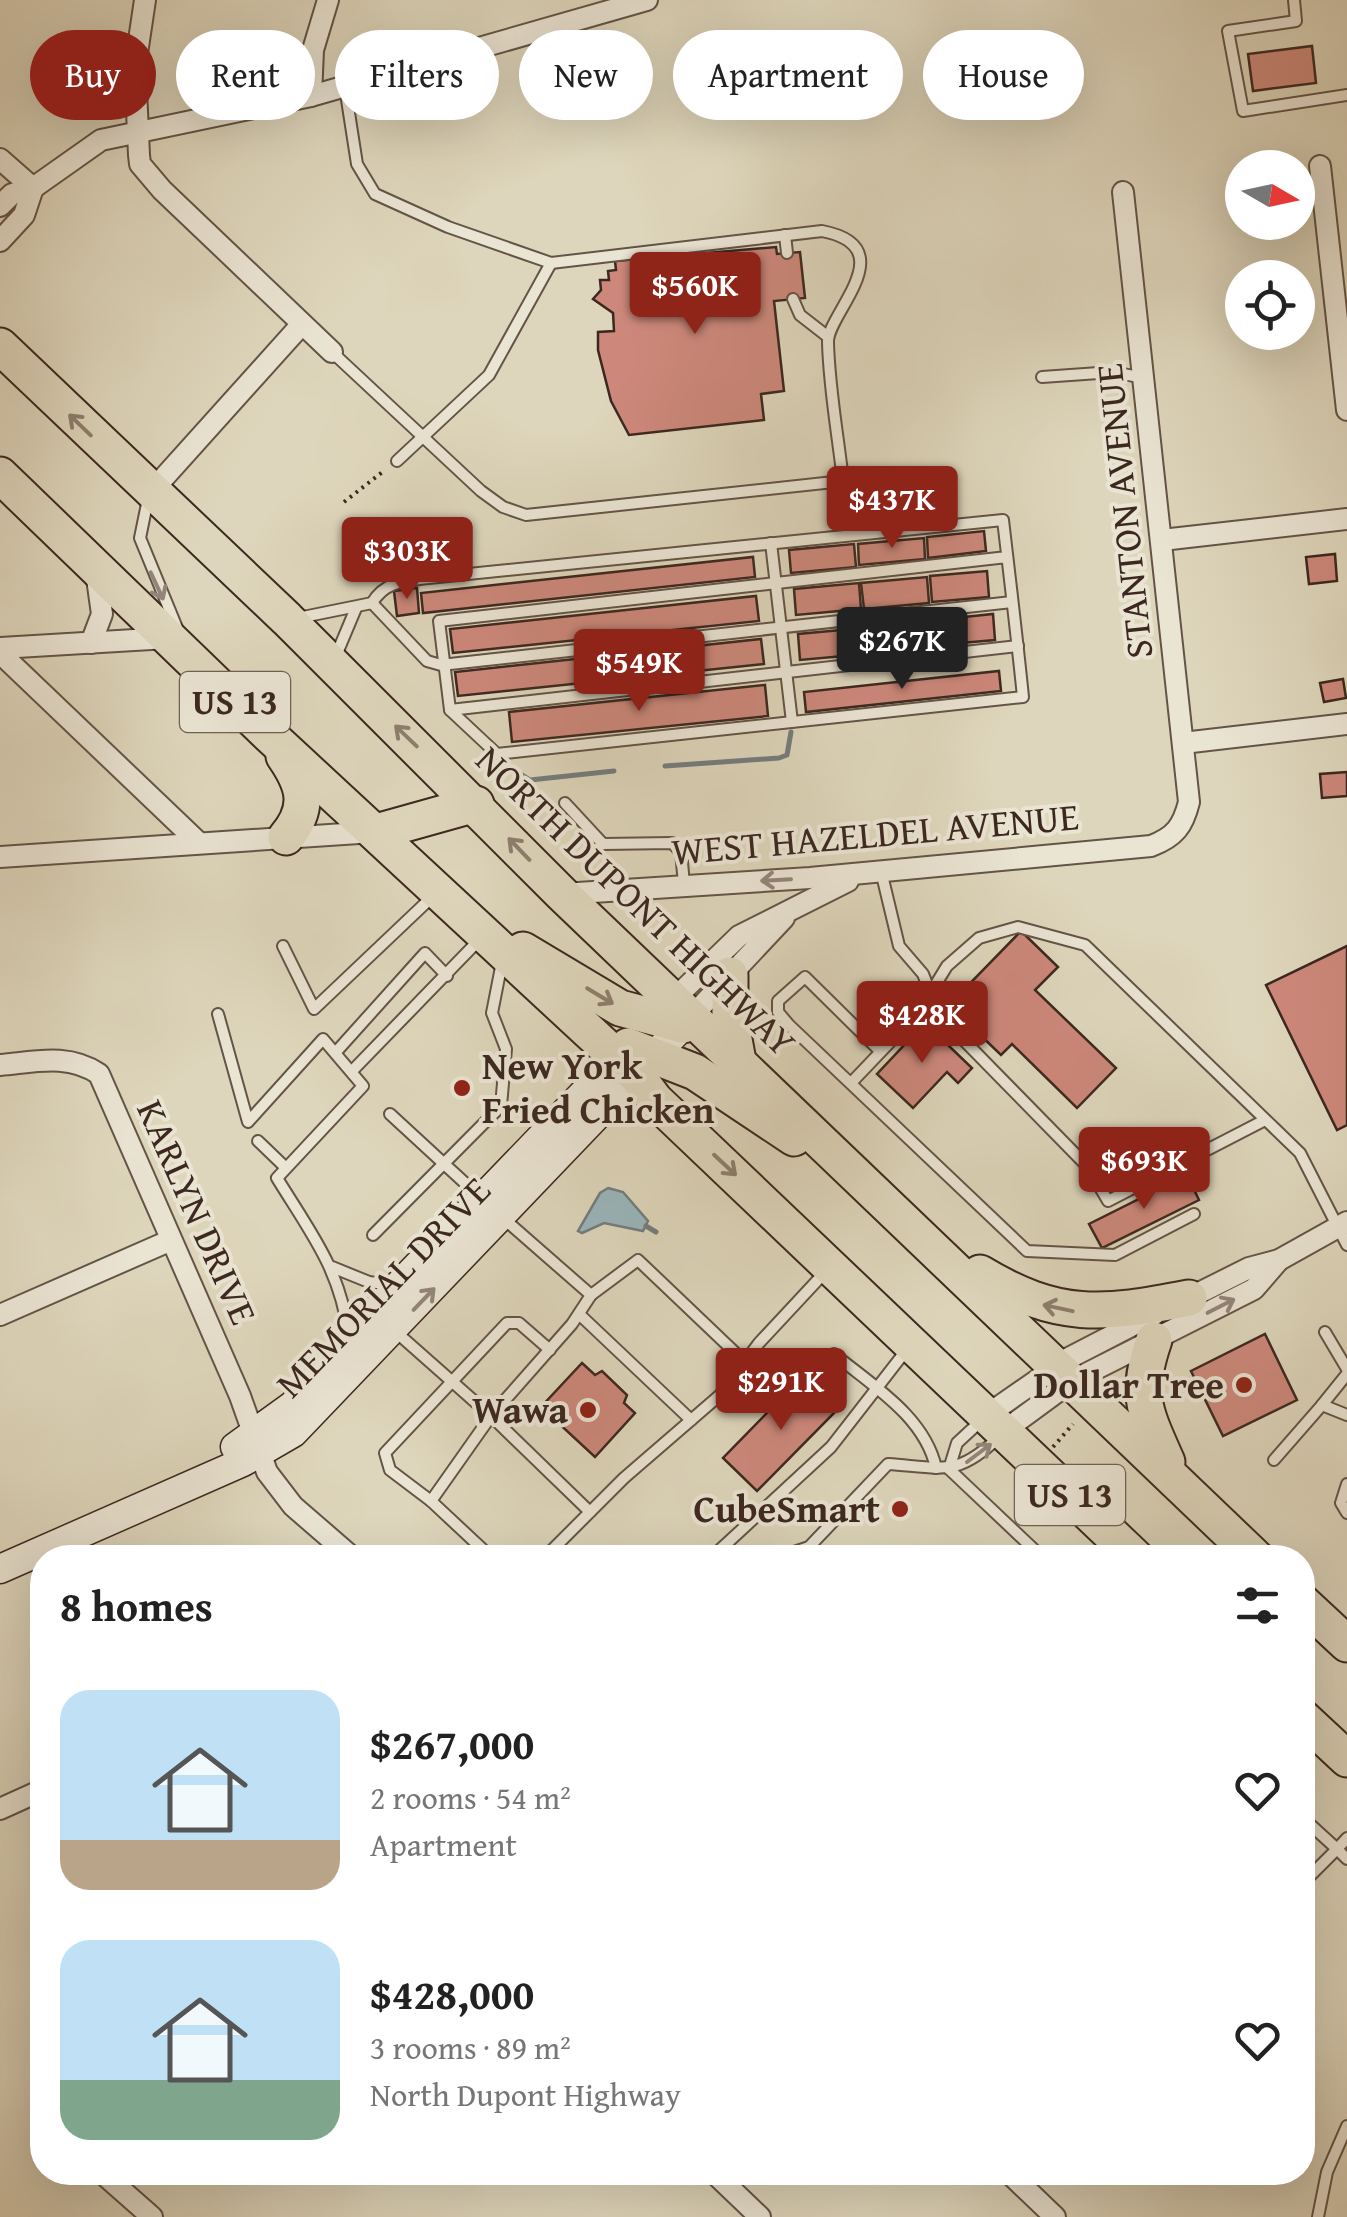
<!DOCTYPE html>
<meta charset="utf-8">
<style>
:root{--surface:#fff;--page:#f6f6f6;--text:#222;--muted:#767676;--accent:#8f2418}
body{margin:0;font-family:"Gentium Book Plus",serif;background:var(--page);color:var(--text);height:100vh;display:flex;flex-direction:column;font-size:38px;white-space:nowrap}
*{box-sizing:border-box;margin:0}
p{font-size:32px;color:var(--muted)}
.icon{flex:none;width:55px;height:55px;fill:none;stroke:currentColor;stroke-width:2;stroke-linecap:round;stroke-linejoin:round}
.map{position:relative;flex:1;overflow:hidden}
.drawer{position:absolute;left:30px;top:1545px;width:1285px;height:640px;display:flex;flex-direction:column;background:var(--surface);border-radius:40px;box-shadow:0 10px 40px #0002}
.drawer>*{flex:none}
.hud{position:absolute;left:30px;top:30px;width:1288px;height:90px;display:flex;gap:20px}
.needle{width:65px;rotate:99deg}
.tools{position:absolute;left:1225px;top:150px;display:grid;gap:20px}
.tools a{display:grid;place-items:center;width:90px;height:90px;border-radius:50%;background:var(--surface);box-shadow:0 10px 40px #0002;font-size:50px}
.price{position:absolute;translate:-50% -85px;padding:0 22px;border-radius:10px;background:var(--accent);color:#fff;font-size:32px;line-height:65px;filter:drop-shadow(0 2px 5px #0008)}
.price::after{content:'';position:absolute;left:50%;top:60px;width:30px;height:22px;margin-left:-15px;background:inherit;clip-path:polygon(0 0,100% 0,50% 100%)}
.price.active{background:#222;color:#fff}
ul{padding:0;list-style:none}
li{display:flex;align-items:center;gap:30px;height:250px;padding:0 30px}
li span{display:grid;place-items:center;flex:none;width:280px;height:200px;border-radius:30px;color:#555}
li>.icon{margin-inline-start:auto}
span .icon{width:120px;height:120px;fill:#fffc;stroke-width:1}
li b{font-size:42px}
h2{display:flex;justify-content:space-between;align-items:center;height:120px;padding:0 30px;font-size:42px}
.tag{padding:0 35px;border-radius:45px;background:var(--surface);box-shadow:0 10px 40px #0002;font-size:35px;line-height:90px}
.tag.active{background:var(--accent);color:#fff}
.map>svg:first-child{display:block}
</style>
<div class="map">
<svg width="1347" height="2217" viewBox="0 0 1347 2217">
<rect width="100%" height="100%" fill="#ded6bc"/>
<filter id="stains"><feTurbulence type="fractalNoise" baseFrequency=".002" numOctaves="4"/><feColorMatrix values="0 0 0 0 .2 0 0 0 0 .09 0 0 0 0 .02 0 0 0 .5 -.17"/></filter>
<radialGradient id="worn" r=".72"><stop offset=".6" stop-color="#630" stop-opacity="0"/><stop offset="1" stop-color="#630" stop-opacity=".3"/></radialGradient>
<path fill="#9ab6bd" stroke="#747d7e" stroke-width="2.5" d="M608,1188L623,1192L648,1221L643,1231L604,1223L582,1233L578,1231L600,1193Z"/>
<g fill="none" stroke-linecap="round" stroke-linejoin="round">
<g stroke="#747d7e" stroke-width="5">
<path d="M505,764L530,780L614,771"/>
<path d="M665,766L779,758L787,755L791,732"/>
<path d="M646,1226L656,1232"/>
</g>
</g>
<g fill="#cd887b" stroke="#3c2820" stroke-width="2.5">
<path d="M1312,46L1316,83L1253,91L1248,54Z"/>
<path d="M776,247L777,254L800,252L805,298L774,301L784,391L761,394L764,420L629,435L611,401L598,350V332L614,331L613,313L593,299L601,290L600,280H609L608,271L616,270L615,261Z"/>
<path d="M984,531L986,551L928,558L927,537Z"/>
<path d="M924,538L925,559L859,565L858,544Z"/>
<path d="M854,544L856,567L791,573L789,550Z"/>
<path d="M1335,554L1337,581L1309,584L1306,557Z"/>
<path d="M753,557L755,577L423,613L421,593Z"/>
<path d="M987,571L989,597L932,602L930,576Z"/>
<path d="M927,577L929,603L864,609L861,583Z"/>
<path d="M859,583L861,609L796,615L794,589Z"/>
<path d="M417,588L419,613L397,616L394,591Z"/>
<path d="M756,596L759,621L453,653L450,629Z"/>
<path d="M993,614L995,640L938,645L935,620Z"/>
<path d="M933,621L935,647L870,653L867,627Z"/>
<path d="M863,628L866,654L800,660L798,634Z"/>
<path d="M761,639L764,664L458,696L455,672Z"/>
<path d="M999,671L1001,691L806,712L804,692Z"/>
<path d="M1343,679L1346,698L1324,702L1320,683Z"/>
<path d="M765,685L768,716L512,742L509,712Z"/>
<path d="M1347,772V796L1322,798L1320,774Z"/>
<path d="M1021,931L1058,967L1035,990L1116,1068L1077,1108L1012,1044L1001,1055L949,1005Z"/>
<path d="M1347,946V1125L1337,1130L1266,985Z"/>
<path d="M925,1023L972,1068L958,1083L947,1072L913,1108L877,1074Z"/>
<path d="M1187,1175L1199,1200L1102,1248L1089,1224Z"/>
<path d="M1265,1334L1297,1400L1223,1436L1191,1371Z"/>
<path d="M582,1363L595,1375L602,1371L627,1395L624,1403L635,1413L595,1457L541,1407Z"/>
<path d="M804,1375L838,1409L757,1491L723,1458Z"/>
</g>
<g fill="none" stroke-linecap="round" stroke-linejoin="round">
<g stroke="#645447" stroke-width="14">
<g id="lane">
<path d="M1294,0L1296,21L1228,31L1243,111L1347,95"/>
<path d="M785,235L787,253"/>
<path d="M793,299L800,315L827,336"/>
<path d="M333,353L481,491L503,507L526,515L843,481C838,435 829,388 828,342C827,314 905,247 822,231L551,263L448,227L375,194L357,164L345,87"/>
<path d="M1042,377L1113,372L1144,378"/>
<path d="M397,461L489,375L551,263"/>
<path d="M148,499L140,538L177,628"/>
<path d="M771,543L792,722"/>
<path d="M372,603C385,581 405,581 429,578L1003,520C1010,579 1017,638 1023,697L497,754L450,710L439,621L1007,557"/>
<path d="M298,618L372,603L427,661L441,665L1012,602"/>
<path d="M335,658L356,608"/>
<path d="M450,710L1018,646"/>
<path d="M565,803L603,844L672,843L681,852L684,884"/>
<path d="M881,871L899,946L923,974L939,1015L1088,1167L1108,1201L1265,1120"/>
<path d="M283,946L314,1009L432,897"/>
<path d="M931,992L947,966L979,938L1018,927L1085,945L1300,1153L1347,1245"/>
<path d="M218,1014L248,1122L323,1039L363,1086L277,1178C312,1235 340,1269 349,1336"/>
<path d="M880,1051L805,977L778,1001V1012L789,1025L1027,1251L1115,1255L1194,1214"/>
<path d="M336,1052L425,953L447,976"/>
<path d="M353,1070L482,937"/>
<path d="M851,1083L933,997"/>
<path d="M390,1114L479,1196"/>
<path d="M258,1141L284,1166"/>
<path d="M503,1218L591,1295L638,1260L745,1362"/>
<path d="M373,1235L501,1106L506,1049L492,1013L502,962"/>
<path d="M332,1267L369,1282L393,1285"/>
<path d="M579,1314L691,1420"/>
<path d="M396,1332L491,1416L431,1501L492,1558"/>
<path d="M1325,1332L1347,1369"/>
<path d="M834,1354C873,1386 925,1417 936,1468"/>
<path d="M1347,1374L1322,1405L1347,1415"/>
<path d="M1274,1460L1322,1405"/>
<path d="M949,1469L1043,1558"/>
<path d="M949,1469L957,1443L983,1419"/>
<path d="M1347,1484L1341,1503L1347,1513"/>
<path d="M431,1501L390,1470L385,1453L507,1323H519L550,1350"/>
<path d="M590,1512L491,1416L572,1324L591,1295"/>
<path d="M809,1547L820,1558"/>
<path d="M544,1558L624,1478L720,1395L759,1343L827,1270"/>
<path d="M711,1558L831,1447L908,1348"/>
<path d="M776,1558L809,1547L888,1464C944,1468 958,1477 1000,1436"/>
<path d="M1302,1817L1337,1849L1302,1884"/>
<path d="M1347,1838L1337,1849L1347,1859"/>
<path d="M1318,2217L1327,2172L1347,2126"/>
</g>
</g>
<g stroke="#645447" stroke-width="24">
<g id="street">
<path d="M145,0L135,67L139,155L140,164L162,190L332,352"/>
<path d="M311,96L313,50L328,0"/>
<path d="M0,159L33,188L101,140L311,96L647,0"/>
<path d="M1320,166L1347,410"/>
<path d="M0,206L12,194L33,188L24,215L0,241"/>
<path d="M150,493L302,324"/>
<path d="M1162,540L1347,519"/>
<path d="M91,643L102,614L96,571"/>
<path d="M0,648L168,638"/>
<path d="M0,653L199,843"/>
<path d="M1183,743L1347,724"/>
<path d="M0,857L374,832"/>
<path d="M562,894L810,878L1151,846C1175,837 1183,826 1189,802L1123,192"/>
<path d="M674,999L739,936L848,881"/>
<path d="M692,1016L784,918"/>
<path d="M0,1065C35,1062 68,1053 99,1074L240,1396L267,1472L293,1506L353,1558"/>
<path d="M1183,1301L1249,1268L1279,1260L1347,1222"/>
<path d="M0,1315L169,1241"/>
<path d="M987,1415L1069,1358L1156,1313"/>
<path d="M1004,1431L1072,1381L1254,1289L1279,1260"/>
<path d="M0,1809L42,1790"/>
<path d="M101,2172L152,2217"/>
<path d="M713,2172L760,2217"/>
<path d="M1008,2172L1055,2217"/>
</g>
</g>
<g stroke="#3c2820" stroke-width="31">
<g id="secondary">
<path d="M235,1447L293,1405L397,1287L631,1044"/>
<path d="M0,1569L243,1462L293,1433L692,1016"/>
</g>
</g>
<g stroke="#3c2820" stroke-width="39">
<g id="highway">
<path d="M0,346L287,619L562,894L1256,1558"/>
<path d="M0,475L265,731L637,1076L655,1100L1136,1558"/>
<path d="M284,756C304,785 311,807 286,837"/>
<path d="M376,832L476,804"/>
<path d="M523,950L620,1008L683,1025"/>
<path d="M730,975V1018L738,1061"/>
<path d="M628,1046L695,1072L794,1138"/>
<path d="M980,1273C1058,1320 1102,1315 1189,1298"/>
<path d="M1154,1340C1135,1395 1144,1410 1167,1462"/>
<path d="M1302,1602L1347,1644"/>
<path d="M1302,1717L1347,1759"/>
</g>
</g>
<g stroke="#3c2820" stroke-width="4" stroke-dasharray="2.5 5" stroke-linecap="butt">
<path d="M344,502L385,470"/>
<path d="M1053,1447L1073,1424"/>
</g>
<use href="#lane" stroke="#eae4d3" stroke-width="10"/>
<use href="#street" stroke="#eae4d3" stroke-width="20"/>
<use href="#secondary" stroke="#eae4d3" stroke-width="28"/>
<use href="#highway" stroke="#ded6bc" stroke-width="35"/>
</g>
<defs><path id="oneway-shaft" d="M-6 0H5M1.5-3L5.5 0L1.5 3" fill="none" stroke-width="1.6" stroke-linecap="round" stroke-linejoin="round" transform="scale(2.5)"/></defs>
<g stroke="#8d7f6e">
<use href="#oneway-shaft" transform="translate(80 425) rotate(-136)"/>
<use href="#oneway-shaft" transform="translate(406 736) rotate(-136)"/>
<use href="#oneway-shaft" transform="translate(519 849) rotate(-134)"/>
<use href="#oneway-shaft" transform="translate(600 996) rotate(31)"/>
<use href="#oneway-shaft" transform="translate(725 1165) rotate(43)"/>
<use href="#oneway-shaft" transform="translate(1058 1308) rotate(-168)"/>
</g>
<g stroke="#93867a">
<use href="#oneway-shaft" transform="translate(157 586) rotate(65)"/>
<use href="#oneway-shaft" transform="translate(776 880) rotate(177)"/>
<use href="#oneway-shaft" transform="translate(424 1299) rotate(-46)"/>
<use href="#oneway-shaft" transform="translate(1221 1306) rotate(-27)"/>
<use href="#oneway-shaft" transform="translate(979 1453) rotate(-37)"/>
</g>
<g fill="#8f2418" stroke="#eae4d3" stroke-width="4">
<circle cx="462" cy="1088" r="10"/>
<circle cx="1244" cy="1385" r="10"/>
<circle cx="588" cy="1410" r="10"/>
<circle cx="900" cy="1509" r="10"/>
</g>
<g text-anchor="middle" stroke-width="8" stroke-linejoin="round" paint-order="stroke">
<g fill="#eae4d3" stroke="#706056" stroke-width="2.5">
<rect x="180" y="672" width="110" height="60" rx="8"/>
<rect x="1015" y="1465" width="110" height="60" rx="8"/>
</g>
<g font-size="35" font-weight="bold" fill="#3c2820">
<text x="235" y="714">US 13</text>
<text x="1070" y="1507">US 13</text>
</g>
<g font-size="38" fill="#3c2820" stroke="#eae4d3">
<text transform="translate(1124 511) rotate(-96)" y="13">STANTON AVENUE</text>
<text transform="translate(875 834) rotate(-5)" y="13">WEST HAZELDEL AVENUE</text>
<text transform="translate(636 901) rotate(44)" y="13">NORTH DUPONT HIGHWAY</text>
<text transform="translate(197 1212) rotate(66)" y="13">KARLYN DRIVE</text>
<text transform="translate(383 1287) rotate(-46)" y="13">MEMORIAL DRIVE</text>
</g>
<g font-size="38" font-weight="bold" fill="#3c2820" stroke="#eae4d3" text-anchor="end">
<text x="482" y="1079" text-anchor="start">New York<tspan x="482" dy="44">Fried Chicken</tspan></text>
<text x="1224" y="1398">Dollar Tree</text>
<text x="568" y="1423">Wawa</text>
<text x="880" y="1522">CubeSmart</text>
</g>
</g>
<rect width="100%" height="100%" filter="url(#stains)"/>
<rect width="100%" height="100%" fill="url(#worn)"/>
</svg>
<div class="tools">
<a><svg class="needle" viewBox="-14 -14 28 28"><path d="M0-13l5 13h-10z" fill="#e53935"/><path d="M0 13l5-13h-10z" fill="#767676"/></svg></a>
<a><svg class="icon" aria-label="locate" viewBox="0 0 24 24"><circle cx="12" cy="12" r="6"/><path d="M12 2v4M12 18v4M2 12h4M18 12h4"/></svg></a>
</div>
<b class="price" style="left:695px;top:337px">$560K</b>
<b class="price" style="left:892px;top:551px">$437K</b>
<b class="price" style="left:407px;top:602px">$303K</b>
<b class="price active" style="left:902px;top:692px">$267K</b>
<b class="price" style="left:639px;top:714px">$549K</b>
<b class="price" style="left:922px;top:1066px">$428K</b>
<b class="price" style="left:1144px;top:1212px">$693K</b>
<b class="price" style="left:781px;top:1433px">$291K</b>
<div class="hud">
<a class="tag active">Buy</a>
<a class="tag">Rent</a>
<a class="tag">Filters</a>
<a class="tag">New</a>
<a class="tag">Apartment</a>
<a class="tag">House</a>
</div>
<section class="drawer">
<h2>8 homes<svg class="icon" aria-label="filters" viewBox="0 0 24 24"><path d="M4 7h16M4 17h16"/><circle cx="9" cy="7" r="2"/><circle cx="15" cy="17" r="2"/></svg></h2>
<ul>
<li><span style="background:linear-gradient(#bfe0f5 75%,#b9a48a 0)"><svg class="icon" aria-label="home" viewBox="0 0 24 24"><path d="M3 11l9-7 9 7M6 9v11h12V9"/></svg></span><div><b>$267,000</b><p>2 rooms · 54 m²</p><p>Apartment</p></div><svg class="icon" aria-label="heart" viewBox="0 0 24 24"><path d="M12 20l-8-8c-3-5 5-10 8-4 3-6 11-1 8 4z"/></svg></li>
<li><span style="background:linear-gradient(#bfe0f5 70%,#7fa58c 0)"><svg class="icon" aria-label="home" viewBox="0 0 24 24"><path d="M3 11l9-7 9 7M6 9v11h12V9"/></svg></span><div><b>$428,000</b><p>3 rooms · 89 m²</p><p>North Dupont Highway</p></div><svg class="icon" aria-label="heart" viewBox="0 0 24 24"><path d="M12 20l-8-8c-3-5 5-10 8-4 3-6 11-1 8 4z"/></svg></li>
</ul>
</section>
</div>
